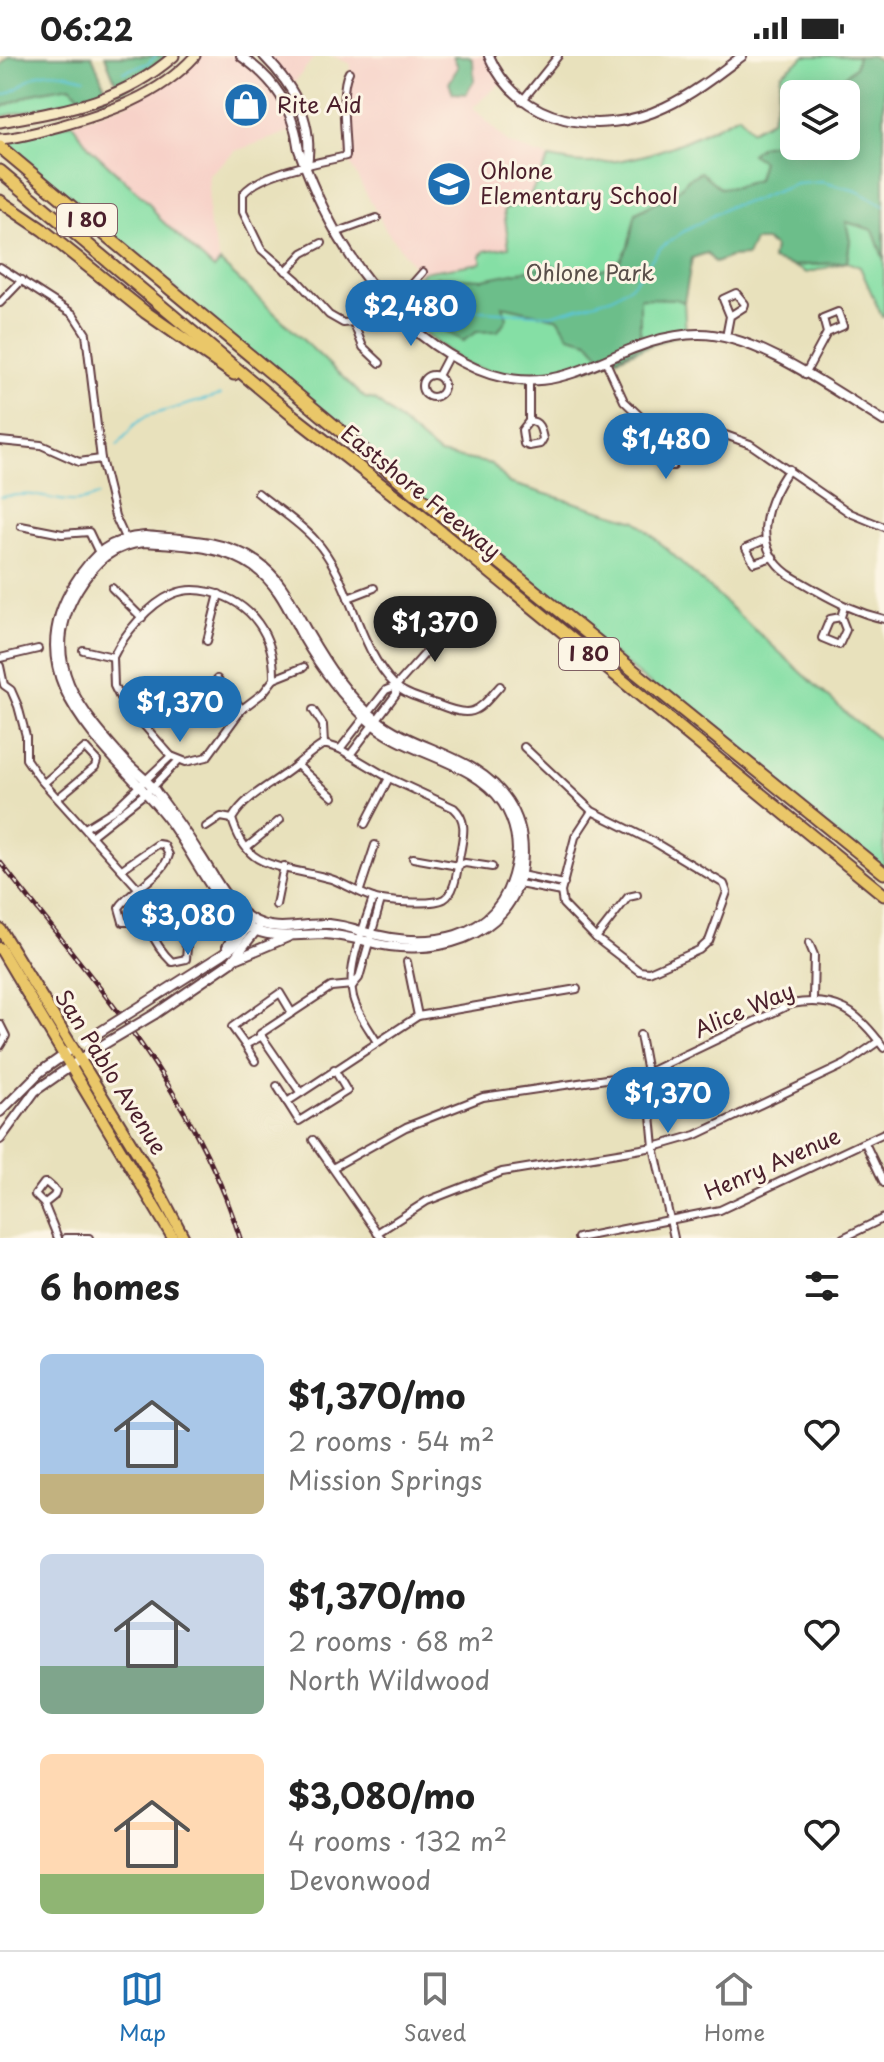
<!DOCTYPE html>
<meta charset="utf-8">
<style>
:root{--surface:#fff;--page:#f2f2f2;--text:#222;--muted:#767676;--line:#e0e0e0;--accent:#1f6fb2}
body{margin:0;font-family:"Playpen Sans",sans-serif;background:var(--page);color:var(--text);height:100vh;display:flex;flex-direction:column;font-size:30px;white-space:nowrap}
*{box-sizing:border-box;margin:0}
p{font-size:26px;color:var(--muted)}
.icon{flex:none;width:44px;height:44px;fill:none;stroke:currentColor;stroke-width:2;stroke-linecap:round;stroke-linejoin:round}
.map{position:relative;height:1182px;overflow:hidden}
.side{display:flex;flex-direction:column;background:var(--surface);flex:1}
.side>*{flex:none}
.buttons{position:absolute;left:780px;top:24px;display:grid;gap:16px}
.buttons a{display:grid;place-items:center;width:80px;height:80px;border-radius:12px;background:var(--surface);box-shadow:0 4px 20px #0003;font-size:40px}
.price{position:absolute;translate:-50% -68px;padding:0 18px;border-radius:28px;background:var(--accent);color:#fff;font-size:26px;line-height:52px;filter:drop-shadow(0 2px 4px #0008)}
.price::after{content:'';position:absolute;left:50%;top:48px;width:24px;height:18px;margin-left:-12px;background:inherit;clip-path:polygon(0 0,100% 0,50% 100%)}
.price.selected{background:#222;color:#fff}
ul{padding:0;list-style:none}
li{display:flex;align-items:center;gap:24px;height:200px;padding:0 40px}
li span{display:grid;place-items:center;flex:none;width:224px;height:160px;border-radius:12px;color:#555}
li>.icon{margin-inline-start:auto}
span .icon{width:96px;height:96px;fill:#fffc;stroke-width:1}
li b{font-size:34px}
h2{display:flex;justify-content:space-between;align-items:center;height:96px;padding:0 40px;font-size:34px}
.status{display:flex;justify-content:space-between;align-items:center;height:56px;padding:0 40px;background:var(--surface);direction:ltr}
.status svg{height:22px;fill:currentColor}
.dock{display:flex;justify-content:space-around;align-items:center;height:112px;border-top:2px solid var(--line);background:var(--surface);font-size:22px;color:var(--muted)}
.dock a{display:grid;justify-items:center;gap:4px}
.dock .selected{color:var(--accent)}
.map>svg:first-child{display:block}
</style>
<div class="status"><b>06:22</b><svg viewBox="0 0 49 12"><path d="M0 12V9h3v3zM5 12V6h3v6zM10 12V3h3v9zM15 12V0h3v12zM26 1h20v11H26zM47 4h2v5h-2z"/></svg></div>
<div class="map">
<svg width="884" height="1182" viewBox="0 0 884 1182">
<rect width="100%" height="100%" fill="#fcf5e5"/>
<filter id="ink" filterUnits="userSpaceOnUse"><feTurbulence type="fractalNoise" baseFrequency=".0125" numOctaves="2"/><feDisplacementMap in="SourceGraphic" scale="16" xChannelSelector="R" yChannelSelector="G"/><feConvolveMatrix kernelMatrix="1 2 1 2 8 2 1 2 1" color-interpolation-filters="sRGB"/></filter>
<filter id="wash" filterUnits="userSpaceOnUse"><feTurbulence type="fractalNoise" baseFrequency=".006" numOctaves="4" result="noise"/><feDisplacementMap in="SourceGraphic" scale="32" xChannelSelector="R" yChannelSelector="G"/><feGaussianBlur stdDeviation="1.8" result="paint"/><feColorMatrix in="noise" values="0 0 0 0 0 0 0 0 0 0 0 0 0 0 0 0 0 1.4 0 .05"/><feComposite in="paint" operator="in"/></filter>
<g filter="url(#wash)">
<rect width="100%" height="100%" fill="#e8e1bc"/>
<g fill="#f7d1c8">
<path d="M195,0H241L266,20L295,74L235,95L209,119L208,163L220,206L214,213L160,163L148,146L90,92L72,67L134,45Z"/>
<path d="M264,0H315L291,31Z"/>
<path d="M332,0H489L503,25L473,51L509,88L549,102L526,148L506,152L509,191L485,197L482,207L424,216L421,220L386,174L346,100L345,41L351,8Z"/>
</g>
<g fill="#85dfa5" stroke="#687f68" stroke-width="2">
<path d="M805,0H858L855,11L825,38H794V83L761,90L752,98L762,105L757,124L736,131L720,132L675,243L684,246L686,279L674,280L597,310L529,325L466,309L387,249L423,216L481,207V198L484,197V195L509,191L504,154L506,152L526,147L549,102C561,104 574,107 586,107C641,108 691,84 739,59L751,75L771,64L778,41L781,18Z"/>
<path d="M70,30L82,42L0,61V52L37,36Z"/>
<path d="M72,67L90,92L148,146L160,163L214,213L220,206L365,342L375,344L439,398L492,408L509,427L636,465L848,659L884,687V817L457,472L0,85Z"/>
<path d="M845,165L873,174L884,204V261H882L860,211L847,206L807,217L793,210L847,206L850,184Z"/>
</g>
<g fill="#6cbe8a" stroke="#5b6e5a" stroke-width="2">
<path d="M9,0H92L109,40L102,43L82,42L70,30L37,36L0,52V10Z"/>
<path d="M105,0H174L120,37Z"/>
<path d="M453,0H469L473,4L474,25L466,38L453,37L449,27L458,11Z"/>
<path d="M858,0H872L884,7V204L873,174L846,166L850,184L847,206L793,210L772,204L774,191L766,185H754L747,200L730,201L715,207L707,197L692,202L684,246L675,243L640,242V275L645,288L606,306L588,285L569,280L559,263L503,250L507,262L498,275L476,276L463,285C441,275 422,259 415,236L437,221L483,223L553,209L569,222L617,209L628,190L636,157L677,135L689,122L701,116L720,132L736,131L757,124L762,105L751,98L761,90L794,83V90H846V38H825L855,11Z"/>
</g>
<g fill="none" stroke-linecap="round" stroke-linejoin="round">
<g stroke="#5bc5d6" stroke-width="2">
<path d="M123,16L148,7L156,0"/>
<path d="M0,40C15,37 21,28 33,21C48,12 69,18 84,22"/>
<path d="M427,237L465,254L551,259L613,241L633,228L659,193L683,176L730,150L752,145L796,128L822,126L857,135L884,150"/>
<path d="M117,390L135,368L147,360L221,339"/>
<path d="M0,441C11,440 22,438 33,439C58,443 75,451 98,439"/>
</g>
</g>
</g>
<g filter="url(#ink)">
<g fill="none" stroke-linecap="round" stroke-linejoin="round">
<g stroke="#623c41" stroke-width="10">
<g id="minor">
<path d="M349,16C339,32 346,80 346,100C319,107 260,116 243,138V156L261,193L297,224L329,259L343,267L364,265L409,232L423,216"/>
<path d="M522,45L558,0"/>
<path d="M338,176L377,162"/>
<path d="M0,211L73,258L86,278L101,403"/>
<path d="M286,215L303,197L322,187"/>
<path d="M0,247L22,224"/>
<path d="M354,268L363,291L380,307"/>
<path d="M726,281L730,260L723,243L736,237L745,248L744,251L730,260"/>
<path d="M606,306L624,345L646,366L669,373L712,374L750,388L850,457L884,471"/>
<path d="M439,318L449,299"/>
<path d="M805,318L827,277L823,262L838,256L843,270L827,277"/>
<circle cx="433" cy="330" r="11"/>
<path d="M529,325V365L522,374L524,388L529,390L540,388L543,383C541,374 540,365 529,365"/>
<path d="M0,385L41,389L79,406L101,403L115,460L126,484"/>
<path d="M663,386H674L677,390L673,410L660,409L658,406L660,388Z"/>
<path d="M789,413C766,445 750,490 788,518C797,524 807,529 815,534C838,547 858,557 884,563"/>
<path d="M258,437C276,452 299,466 315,484C352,524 356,590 395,629C404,639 426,644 439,649C474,663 477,656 500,630"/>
<path d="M21,470L62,478L89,476L99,497"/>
<path d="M765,484L746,492L754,507L773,501"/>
<path d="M112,532L142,562"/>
<path d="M348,542L374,532"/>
<path d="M841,561L846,574L839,589L822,582L830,563L841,561L844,551"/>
<path d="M207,585L219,538"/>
<path d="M83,594L113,601L114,630L120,642L171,700L186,706L207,701L242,653L263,637L274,623L304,611"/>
<path d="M113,601C124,578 149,548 173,538C184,533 197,533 210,536C252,546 275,580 274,623"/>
<path d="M0,602L38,593"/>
<path d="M0,610L4,629L11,634L18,650L26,680V703L40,723L138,832C140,857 153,888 172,906L186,903L187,891L166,859L144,856L129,866H123L119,852C131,833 163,821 169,799L164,789L158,788L122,813"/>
<path d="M217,623L242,653"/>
<path d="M313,654L323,669L324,688"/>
<path d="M144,669L176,638"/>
<path d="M324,688L340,693L389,722L454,752C468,765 463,780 460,798C457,811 457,835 444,843C434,849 395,846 382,844C368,843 346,828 331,823C309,816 271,813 254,800C243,791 236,776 232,763C246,739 273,728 294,711C305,702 312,695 324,688Z"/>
<path d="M524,691L592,755L654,786L724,828L727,836L709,885L699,894L649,916L639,915L596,882L563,848L561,836L575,781L592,755"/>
<path d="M340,693L386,634L396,630L453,566"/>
<path d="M350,699L396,638V630"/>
<path d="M297,709L333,741"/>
<path d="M44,727L85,692L97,705L95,711L58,742"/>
<path d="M365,768L389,722"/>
<path d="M206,771L221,761L232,763"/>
<path d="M85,772L114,754L171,700"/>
<path d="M91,780L153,731L178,705"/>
<path d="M247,791L280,764"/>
<path d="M413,802L458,810L465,807L492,811"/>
<path d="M516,818L564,828"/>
<path d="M514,827L561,836"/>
<path d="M360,834L375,789"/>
<path d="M373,842C364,872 346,910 353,941C357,957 368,971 377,986"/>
<path d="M276,849L284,810"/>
<path d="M596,882L628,841L637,839"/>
<path d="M809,887L814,899L813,944"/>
<path d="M407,906L418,960"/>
<path d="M353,929L359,922L381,844"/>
<path d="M0,968L6,980L0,990"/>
<path d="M640,979L647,1017L654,1091L674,1182"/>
<path d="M262,980L245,989L232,971L280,937L292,957"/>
<path d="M245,989L255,1005"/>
<path d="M277,1030L299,1065L347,1035L334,1013"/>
<path d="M300,1036L260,978L331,931L353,929"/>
<path d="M287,1046L418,960L577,933"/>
<path d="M313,1084L381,1182"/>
<path d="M865,1087L884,1127"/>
<path d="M334,1111L406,1071L483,1041L647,1017L791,948C838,940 858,956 884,992"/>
<path d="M44,1148L54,1140L56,1135L47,1127H44L35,1139L44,1148L58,1182"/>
<path d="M377,1177L427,1145L502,1116L654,1091L696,1079L846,1008L879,985"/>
<path d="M66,1182H89"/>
<path d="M578,1182L720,1154L884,1077"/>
<path d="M843,1182L884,1162"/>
</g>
</g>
<g stroke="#623c41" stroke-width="12">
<g id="tertiary">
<path d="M241,0C268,19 285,39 294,71C297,78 297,87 299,94C329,179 381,263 462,306C563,360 609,279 699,278C758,278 834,335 884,365"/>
<path d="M264,0C294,30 314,65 307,109"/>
<path d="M489,0C519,69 601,82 665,51C693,38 717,19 742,0"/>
<path d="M145,480C182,483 226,484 257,506C283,524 293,551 308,577C326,608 347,641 376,663C416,695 478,699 508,745C521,765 525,787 522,810C513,885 427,903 366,885C352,882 339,879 325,878C298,878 269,885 245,869C214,847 190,790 165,759C109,690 13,625 75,527C93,498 111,482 145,480Z"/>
<path d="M145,486C181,489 224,489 254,511C279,529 289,555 303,581C321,612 342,640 368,664C407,700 472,702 503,747C515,766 520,789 515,811C499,888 425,894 361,875C351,872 340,869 329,868C302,867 276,878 251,863C226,848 214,819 198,796C185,775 170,755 156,736C149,725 137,717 128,708C81,656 35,605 78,533C95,505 112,489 145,486Z"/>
<path d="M227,891C235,878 234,869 229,855"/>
<path d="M238,902L288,881"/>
<path d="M155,958L231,906L258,872"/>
<path d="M125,960L223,898L235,889L249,869"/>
<path d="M0,1056L40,1016L67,997"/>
<path d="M0,1083L35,1035L91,996"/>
</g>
</g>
<g stroke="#623c41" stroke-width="13">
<g id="secondary">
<path d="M0,66C67,54 121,46 174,0"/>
<path d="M0,83C19,82 37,76 56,71C107,57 158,41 195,0"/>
</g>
</g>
<g stroke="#623c41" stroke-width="14">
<g id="primary">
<path d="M0,873L150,1118L184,1182"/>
<path d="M0,892L173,1182"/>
</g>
</g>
<g stroke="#623c41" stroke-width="15">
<g id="motorway">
<path d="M0,91L457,472L884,817"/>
<path d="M0,115L292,359L424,462L884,839"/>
<path d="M0,145L43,174L145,256L234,318"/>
</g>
</g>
<use href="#minor" stroke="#fff" stroke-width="6"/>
<use href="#tertiary" stroke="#fff" stroke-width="8"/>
<use href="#secondary" stroke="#f7e9c3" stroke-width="9"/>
<use href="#primary" stroke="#eac769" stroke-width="10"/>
<use href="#motorway" stroke="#eac769" stroke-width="11"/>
<g stroke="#4a1f2b" stroke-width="5">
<path id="rail" d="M0,806C92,924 196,1037 240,1182"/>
</g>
<use href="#rail" stroke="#fcf5e5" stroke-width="2" stroke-dasharray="6" stroke-linecap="butt"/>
<g stroke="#623c41" stroke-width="12" stroke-linecap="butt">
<g id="tertiary-bridge">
<path d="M84,986L125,960"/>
<path d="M91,996L155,958"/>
</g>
</g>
<use href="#tertiary-bridge" stroke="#fff" stroke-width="8"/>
</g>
</g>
<defs>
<g id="shop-disc" transform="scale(2.3)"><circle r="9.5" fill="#1f6fb2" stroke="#fcf5e5"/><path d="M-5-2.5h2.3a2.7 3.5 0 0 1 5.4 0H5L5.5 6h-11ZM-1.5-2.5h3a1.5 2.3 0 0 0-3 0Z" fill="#fff"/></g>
<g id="school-disc" transform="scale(2.3)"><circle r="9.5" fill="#1f6fb2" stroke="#fcf5e5"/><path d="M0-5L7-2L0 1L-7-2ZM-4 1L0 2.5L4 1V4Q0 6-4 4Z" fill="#fff"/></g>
</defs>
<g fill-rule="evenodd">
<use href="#shop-disc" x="246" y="49"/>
<use href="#school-disc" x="449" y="128"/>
</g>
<g text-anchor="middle" stroke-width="6" stroke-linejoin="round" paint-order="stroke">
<g fill="#fcf5e5" stroke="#7f5f63" stroke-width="2">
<rect x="57" y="148" width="60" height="32" rx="6"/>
<rect x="559" y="582" width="60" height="32" rx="6"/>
</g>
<g font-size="20" font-weight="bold" fill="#4a1f2b">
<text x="87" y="171">I 80</text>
<text x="589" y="605">I 80</text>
</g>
<g font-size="22" fill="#4a1f2b" stroke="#fcf5e5" text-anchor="start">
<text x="277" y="57">Rite Aid</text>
<text x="480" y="123">Ohlone<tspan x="480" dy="25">Elementary School</tspan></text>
</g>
<g font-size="22" fill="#594f4a" stroke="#fcf5e5">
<text x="590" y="225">Ohlone Park</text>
</g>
<g font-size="22" fill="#4a1f2b" stroke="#fcf5e5">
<text transform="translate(421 436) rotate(39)" y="8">Eastshore Freeway</text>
<text transform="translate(744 954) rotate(-23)" y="8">Alice Way</text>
<text transform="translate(111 1016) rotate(58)" y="8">San Pablo Avenue</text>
<text transform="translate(772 1108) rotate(-24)" y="8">Henry Avenue</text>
</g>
</g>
</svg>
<div class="buttons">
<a><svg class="icon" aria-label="layers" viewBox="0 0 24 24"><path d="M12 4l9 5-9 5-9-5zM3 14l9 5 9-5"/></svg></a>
</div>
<b class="price" style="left:411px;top:292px">$2,480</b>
<b class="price" style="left:666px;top:425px">$1,480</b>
<b class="price selected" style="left:435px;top:608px">$1,370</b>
<b class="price" style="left:180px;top:688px">$1,370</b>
<b class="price" style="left:188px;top:901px">$3,080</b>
<b class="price" style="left:668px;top:1079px">$1,370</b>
</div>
<section class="side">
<h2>6 homes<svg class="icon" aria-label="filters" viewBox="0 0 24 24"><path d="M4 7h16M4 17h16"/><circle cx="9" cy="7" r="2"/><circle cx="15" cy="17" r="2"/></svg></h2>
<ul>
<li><span style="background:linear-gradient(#a9c7e8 75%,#c2b280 0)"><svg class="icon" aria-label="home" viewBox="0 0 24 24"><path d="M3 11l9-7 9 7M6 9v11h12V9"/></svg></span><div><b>$1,370/mo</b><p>2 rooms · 54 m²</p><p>Mission Springs</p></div><svg class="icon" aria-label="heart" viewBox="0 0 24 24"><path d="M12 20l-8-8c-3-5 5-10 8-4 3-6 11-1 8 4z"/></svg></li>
<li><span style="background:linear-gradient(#c9d6e8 70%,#7fa58c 0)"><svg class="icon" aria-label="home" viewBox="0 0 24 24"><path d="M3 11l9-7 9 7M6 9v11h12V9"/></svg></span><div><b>$1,370/mo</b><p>2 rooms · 68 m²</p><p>North Wildwood</p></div><svg class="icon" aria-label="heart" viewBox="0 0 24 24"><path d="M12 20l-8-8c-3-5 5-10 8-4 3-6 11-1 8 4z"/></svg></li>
<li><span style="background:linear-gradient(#ffd9b3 75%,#8fb573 0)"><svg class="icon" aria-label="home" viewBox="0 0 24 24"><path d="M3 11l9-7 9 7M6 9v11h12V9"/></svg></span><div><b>$3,080/mo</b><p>4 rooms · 132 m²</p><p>Devonwood</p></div><svg class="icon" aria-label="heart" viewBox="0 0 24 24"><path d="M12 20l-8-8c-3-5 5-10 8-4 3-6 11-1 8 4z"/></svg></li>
</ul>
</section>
<nav class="dock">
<a class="selected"><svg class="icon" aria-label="map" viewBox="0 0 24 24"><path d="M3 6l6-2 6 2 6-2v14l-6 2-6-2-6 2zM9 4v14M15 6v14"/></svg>Map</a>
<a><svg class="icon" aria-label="saved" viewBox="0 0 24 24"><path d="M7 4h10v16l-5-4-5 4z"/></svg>Saved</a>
<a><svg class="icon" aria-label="home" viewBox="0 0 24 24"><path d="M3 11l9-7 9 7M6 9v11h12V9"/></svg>Home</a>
</nav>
